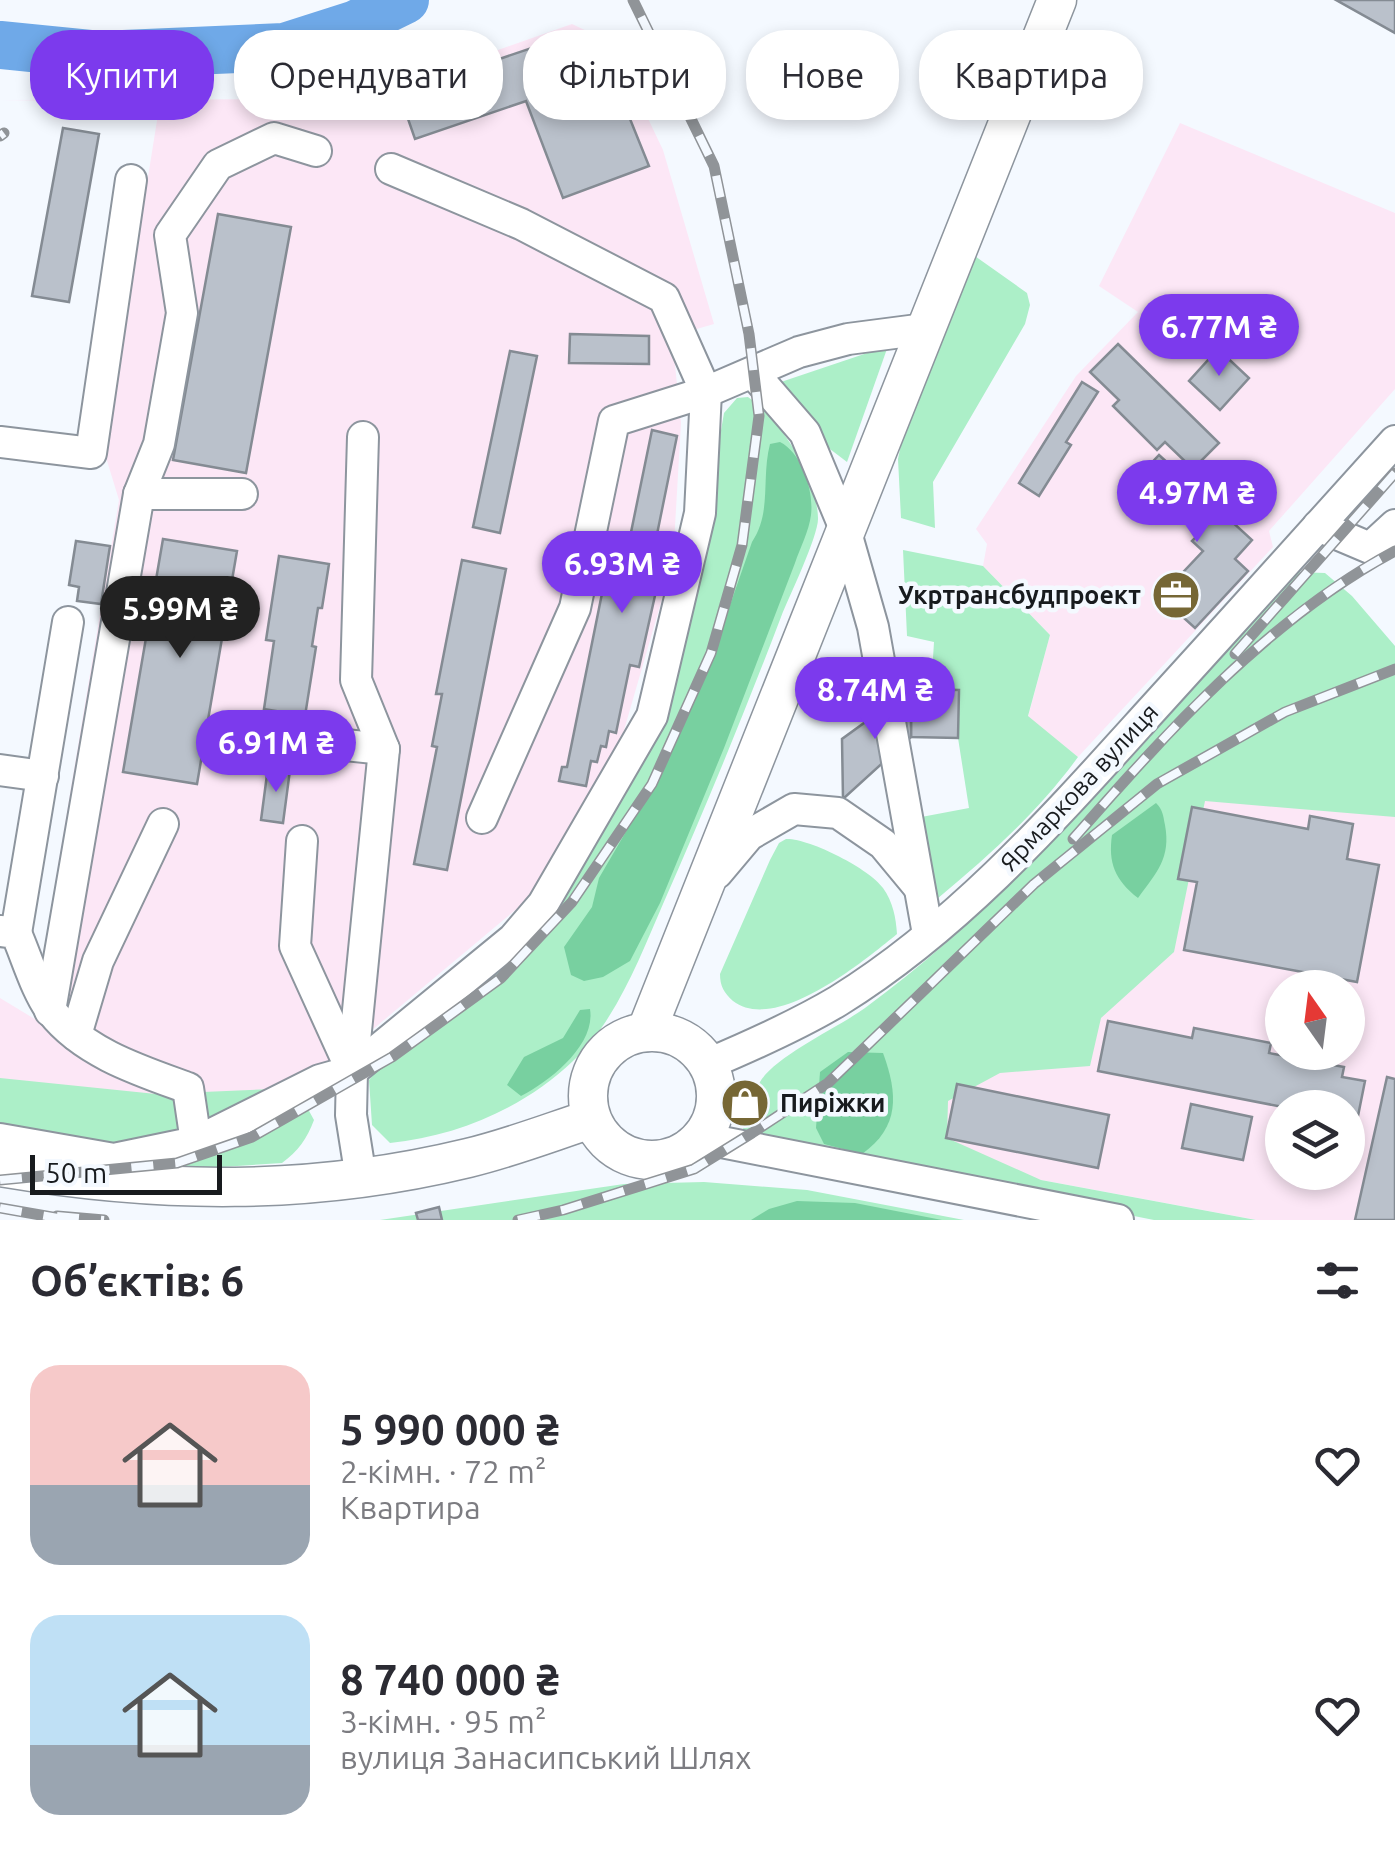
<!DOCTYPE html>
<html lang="uk">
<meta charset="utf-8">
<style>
:root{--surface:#fff;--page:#f7f7f7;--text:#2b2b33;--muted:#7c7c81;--accent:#7c3aed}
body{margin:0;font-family:Ubuntu,sans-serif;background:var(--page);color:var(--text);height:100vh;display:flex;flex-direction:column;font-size:38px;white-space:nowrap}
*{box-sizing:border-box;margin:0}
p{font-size:32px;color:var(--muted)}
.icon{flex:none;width:55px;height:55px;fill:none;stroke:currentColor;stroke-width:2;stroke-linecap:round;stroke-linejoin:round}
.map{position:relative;height:1220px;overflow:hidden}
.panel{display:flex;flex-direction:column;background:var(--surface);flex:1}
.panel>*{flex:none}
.guide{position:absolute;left:30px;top:30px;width:1335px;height:90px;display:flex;gap:20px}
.needle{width:65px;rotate:346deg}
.fabs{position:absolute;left:1265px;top:970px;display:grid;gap:20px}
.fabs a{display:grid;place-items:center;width:100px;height:100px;border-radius:50%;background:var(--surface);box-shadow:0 5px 15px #0003;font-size:50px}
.scale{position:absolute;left:30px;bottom:25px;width:192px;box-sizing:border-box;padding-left:10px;border:5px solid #181b1e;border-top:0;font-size:28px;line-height:35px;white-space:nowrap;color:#181b1e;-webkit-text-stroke:8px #f4f9ff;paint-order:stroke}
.price{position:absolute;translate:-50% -85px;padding:0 22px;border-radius:35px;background:var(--accent);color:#fff;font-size:32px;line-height:65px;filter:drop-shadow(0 2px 5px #0008)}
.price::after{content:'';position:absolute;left:50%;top:60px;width:30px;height:22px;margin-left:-15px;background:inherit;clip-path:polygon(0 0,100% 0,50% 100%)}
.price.selected{background:#222;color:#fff}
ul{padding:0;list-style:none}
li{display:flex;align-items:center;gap:30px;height:250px;padding:0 30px}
li span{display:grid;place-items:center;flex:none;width:280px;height:200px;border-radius:30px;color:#555}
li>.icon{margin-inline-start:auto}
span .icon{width:120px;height:120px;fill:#fffc;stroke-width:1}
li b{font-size:42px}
h2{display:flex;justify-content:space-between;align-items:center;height:120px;padding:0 30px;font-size:42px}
.tag{padding:0 35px;border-radius:40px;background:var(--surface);box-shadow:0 5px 15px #0003;font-size:35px;line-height:90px}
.tag.selected{background:var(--accent);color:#fff}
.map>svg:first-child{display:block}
</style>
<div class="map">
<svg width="1395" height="1220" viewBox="0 0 1395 1220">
<rect width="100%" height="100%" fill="#f4f9ff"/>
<g fill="#fce7f6" fill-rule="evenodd">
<path d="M572,24L612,43L663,150L714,324L672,336L681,423L673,561L620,744L538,891L335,1061L289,1090L0,1125V998L38,1021L54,890L119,500L104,451L160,102L0,100L359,99Z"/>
<path d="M1180,123L1395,213V389L1269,531L1273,547L1078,757L1028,717L1050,635L983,566L987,544L976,529L1076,376L1138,312L1099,286Z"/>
<path d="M1196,795L1395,816V1220H1257L913,1156L938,1039ZM1282,988H1348V1052H1282ZM1282,1108H1348V1172H1282Z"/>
</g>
<g fill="#acefc8">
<path d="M972,254L1027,293L1030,305L1025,324L933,482L935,528L901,518L898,459L906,421Z"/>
<path d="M888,346L847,462L826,446L778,383Z"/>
<path d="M748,397C780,419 817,477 818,518C819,535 789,597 781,617C744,714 705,809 663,904C640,957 616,1021 573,1061C524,1108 457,1136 390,1143L372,1125L369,1080L395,1049L447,1007L651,739L707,512L724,413L737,398Z"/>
<path d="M903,550L983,566L1050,635L1028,716L1078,757C1038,812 989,856 937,899L930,896L916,818L969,808L958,738L959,691L931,690L934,642L907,636Z"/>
<path d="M1297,572L1325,573L1352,596L1395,646V817L1205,801L1174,952L1101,1018L1090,1066L1000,1073L948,1101L947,1138L1041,1180L1256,1220H1154L974,1184L742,1132C748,1116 752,1096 760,1082C775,1056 839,1027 865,1008C1030,886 1160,723 1297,572Z"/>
<path d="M786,839C809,838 870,869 883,888C893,902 896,918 897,934C864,961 776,1034 733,1001C724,993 720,986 720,974L770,860L779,843Z"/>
<path d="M0,1078L156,1094L272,1089L303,1100L314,1120C307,1139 298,1151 282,1163L161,1171L0,1149Z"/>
<path d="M704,1182L807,1190L964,1220H380L624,1184Z"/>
</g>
<g fill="#78d0a0">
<path d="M780,442C802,453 814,491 811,515C809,531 800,548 795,563L724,748L660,903L630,961L603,977L584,981L571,975L564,947L592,907L599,878L663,768L707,671L752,542C772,512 761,479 770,444Z"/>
<path d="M1156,803C1163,810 1163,815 1165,825C1171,858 1157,872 1138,898C1115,880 1108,863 1112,835Z"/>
<path d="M590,1009C596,1045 550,1081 521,1096L507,1085L524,1057L563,1038L580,1010Z"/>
<path d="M848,1052L883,1053C898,1094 900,1127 862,1154L824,1144L816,1128L820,1072Z"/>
<path d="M797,1201L855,1203L942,1220H751L769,1209Z"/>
</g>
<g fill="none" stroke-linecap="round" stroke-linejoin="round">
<path stroke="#6fa9e8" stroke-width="48" d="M0,45L100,55L284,47L356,24L405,0"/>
</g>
<g fill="#bac1cb" stroke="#848b93" stroke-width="2.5">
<path d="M1336,0H1395V33Z"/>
<path d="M570,35L601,47L649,166L563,198L526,101L415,139L399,93Z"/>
<path d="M63,128L99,134L69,302L32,296Z"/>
<path d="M218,214L291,227L246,473L173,460Z"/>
<path d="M570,334L649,336V364L569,363Z"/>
<path d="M1118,344L1219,443L1193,469L1165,442L1157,450L1113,406L1119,400L1090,372Z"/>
<path d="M1218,349L1249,378L1220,410L1189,381Z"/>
<path d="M510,351L537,356L500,533L473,527Z"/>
<path d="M1082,382L1098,392L1066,442L1071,445L1039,496L1019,483Z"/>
<path d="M652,430L677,436L654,549L665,551L639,667L630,665L616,733L609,731L606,747L601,746L597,762L591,761L586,786L559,781L562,767H567L612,544L617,545L618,540L629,542Z"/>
<path d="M1159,455L1252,540L1235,559L1248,571L1195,628L1173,608L1167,614L1155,602L1203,551L1192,541L1202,531L1154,487L1140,502L1127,489Z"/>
<path d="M163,539L237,551L197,784L123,772Z"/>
<path d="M76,541L110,546L101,604L77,601L79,587L69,585Z"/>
<path d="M279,556L329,564L322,608H318L312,646L316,647L305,716L264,709L274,641L266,640Z"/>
<path d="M462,560L506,569L447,870L414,864L437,747L432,746L442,694H436Z"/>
<path d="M911,689L959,690L958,738L911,737Z"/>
<path d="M911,689V737L843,799L842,739Z"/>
<path d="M268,767L290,770L283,823L261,820Z"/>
<path d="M1192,807L1308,829L1310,816L1353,824L1347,859L1379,865L1357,982L1184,950L1197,882L1178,879Z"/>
<path d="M1108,1021L1192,1038L1194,1028L1271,1043L1269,1053L1344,1067L1342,1077L1365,1081L1357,1121L1348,1119V1108H1288L1098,1071Z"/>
<path d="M1387,1077L1395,1079V1220H1355Z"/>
<path d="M957,1084L1109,1115L1098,1168L946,1138Z"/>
<path d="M1191,1104L1252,1117L1243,1160L1182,1148Z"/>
<path d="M439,1207L442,1220H418L416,1213Z"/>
</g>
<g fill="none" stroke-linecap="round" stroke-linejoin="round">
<g stroke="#8d959e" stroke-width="34">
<g id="minor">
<path d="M754,374L805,433L845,529L873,627L928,934"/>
<path d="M0,442L91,453L131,180"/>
<path d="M139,494L159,444L182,313L170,235L218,165L274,138L316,151"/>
<path d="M1318,526L1370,548L1395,525"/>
<path d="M257,736L384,749"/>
<path d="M0,770L43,776"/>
<path d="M482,818L575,608L614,421L706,392L799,352L848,339L925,329"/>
<path d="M302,841L295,946L351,1069"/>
<path d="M717,873L749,835L794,809L838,813L883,844L917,885"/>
<path d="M0,931L16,933C27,958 36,991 52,1012C84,1053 141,1071 188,1088L196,1142L114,1159L0,1139"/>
<path d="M16,933L68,622"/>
<path d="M50,1011L139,494H242"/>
<path d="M76,1035L98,961L163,824"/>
<path d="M708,1064C753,1045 796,1026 838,1001C959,926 1055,817 1150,712C1232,622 1313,532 1395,441"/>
<path d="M701,1138L1118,1220"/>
<path d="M196,1142L320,1080L352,1071L513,939L543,904L652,716L700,513L706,392L664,298L521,224L391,169"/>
<path d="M361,1178L351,1115L352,1071L384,749L356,680L363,437"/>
</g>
</g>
<g stroke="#8d959e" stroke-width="41">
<g id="major">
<circle cx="652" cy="1096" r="64"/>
<path d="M646,1032L1057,0"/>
<path d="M0,1167C159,1194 311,1196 468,1158C510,1148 551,1132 591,1119"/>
</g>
</g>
<use href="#minor" stroke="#fff" stroke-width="30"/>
<use href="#major" stroke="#fff" stroke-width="38"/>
<g stroke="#909498" stroke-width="11">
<g id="rail">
<path d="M0,136L4,133"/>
<path d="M1235,654L1395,473"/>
<path d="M1073,839C1167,732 1268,619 1395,551"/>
<path d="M0,1180L177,1163L252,1137L392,1057L501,978L572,902L652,784L711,653L742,545L759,416L749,334L714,166L633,0"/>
<path d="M0,1208L69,1220"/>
<path d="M57,1216L104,1220"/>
<path d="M518,1220L563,1210L694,1169L752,1133L828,1083L1034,884L1157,784L1285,712L1395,669"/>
</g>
</g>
<use href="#rail" stroke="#f4f9ff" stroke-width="8" stroke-dasharray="22" stroke-linecap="butt"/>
</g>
<defs>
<g id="office-disc" transform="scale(2.5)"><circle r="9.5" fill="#766735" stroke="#f4f9ff"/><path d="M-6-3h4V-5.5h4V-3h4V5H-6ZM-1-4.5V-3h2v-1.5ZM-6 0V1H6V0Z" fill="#fff"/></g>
<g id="shop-disc" transform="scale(2.5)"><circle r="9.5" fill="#766735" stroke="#f4f9ff"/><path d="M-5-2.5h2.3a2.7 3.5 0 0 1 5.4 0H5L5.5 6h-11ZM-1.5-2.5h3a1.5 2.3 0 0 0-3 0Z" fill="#fff"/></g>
</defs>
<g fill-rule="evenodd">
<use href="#office-disc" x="1176" y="595"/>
<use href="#shop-disc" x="745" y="1103"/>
</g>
<g text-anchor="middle" stroke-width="9" stroke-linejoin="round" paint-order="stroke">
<g font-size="25" font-weight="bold" fill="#181b1e" stroke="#f4f9ff" text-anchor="end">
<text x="1141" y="604">Укртрансбудпроект</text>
<text x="780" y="1112" text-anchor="start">Пиріжки</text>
</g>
<g font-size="25" fill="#181b1e" stroke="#f4f9ff">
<text transform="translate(1079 787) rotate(-47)" y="9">Ярмаркова вулиця</text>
</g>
</g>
</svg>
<div class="fabs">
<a><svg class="needle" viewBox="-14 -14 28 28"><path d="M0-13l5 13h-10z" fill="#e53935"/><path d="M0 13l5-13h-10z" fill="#7c7c81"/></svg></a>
<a><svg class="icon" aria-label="layers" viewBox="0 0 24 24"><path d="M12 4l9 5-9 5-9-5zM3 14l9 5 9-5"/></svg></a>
</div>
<div class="scale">50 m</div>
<b class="price" style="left:1219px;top:379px">6.77M ₴</b>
<b class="price" style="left:1197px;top:545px">4.97M ₴</b>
<b class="price" style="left:622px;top:616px">6.93M ₴</b>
<b class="price selected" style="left:180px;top:661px">5.99M ₴</b>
<b class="price" style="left:875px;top:742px">8.74M ₴</b>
<b class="price" style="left:276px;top:795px">6.91M ₴</b>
<div class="guide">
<a class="tag selected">Купити</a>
<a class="tag">Орендувати</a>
<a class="tag">Фільтри</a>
<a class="tag">Нове</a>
<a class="tag">Квартира</a>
</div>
</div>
<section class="panel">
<h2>Об’єктів: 6<svg class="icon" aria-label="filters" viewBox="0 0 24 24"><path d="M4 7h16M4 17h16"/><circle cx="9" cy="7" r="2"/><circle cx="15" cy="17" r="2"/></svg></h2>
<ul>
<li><span style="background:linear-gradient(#f6c9c9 60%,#9aa5b1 0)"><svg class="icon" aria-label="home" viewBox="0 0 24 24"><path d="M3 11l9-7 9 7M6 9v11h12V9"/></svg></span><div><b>5 990 000 ₴</b><p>2-кімн. · 72 m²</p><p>Квартира</p></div><svg class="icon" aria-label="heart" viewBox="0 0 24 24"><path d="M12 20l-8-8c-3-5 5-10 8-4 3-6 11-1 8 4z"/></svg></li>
<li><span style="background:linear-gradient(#bfe0f5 65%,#9aa5b1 0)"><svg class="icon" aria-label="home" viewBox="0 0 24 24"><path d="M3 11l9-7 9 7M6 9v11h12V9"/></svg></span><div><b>8 740 000 ₴</b><p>3-кімн. · 95 m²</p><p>вулиця Занасипський Шлях</p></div><svg class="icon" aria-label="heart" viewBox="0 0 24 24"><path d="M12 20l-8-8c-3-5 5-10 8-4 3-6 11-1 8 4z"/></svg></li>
</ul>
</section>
